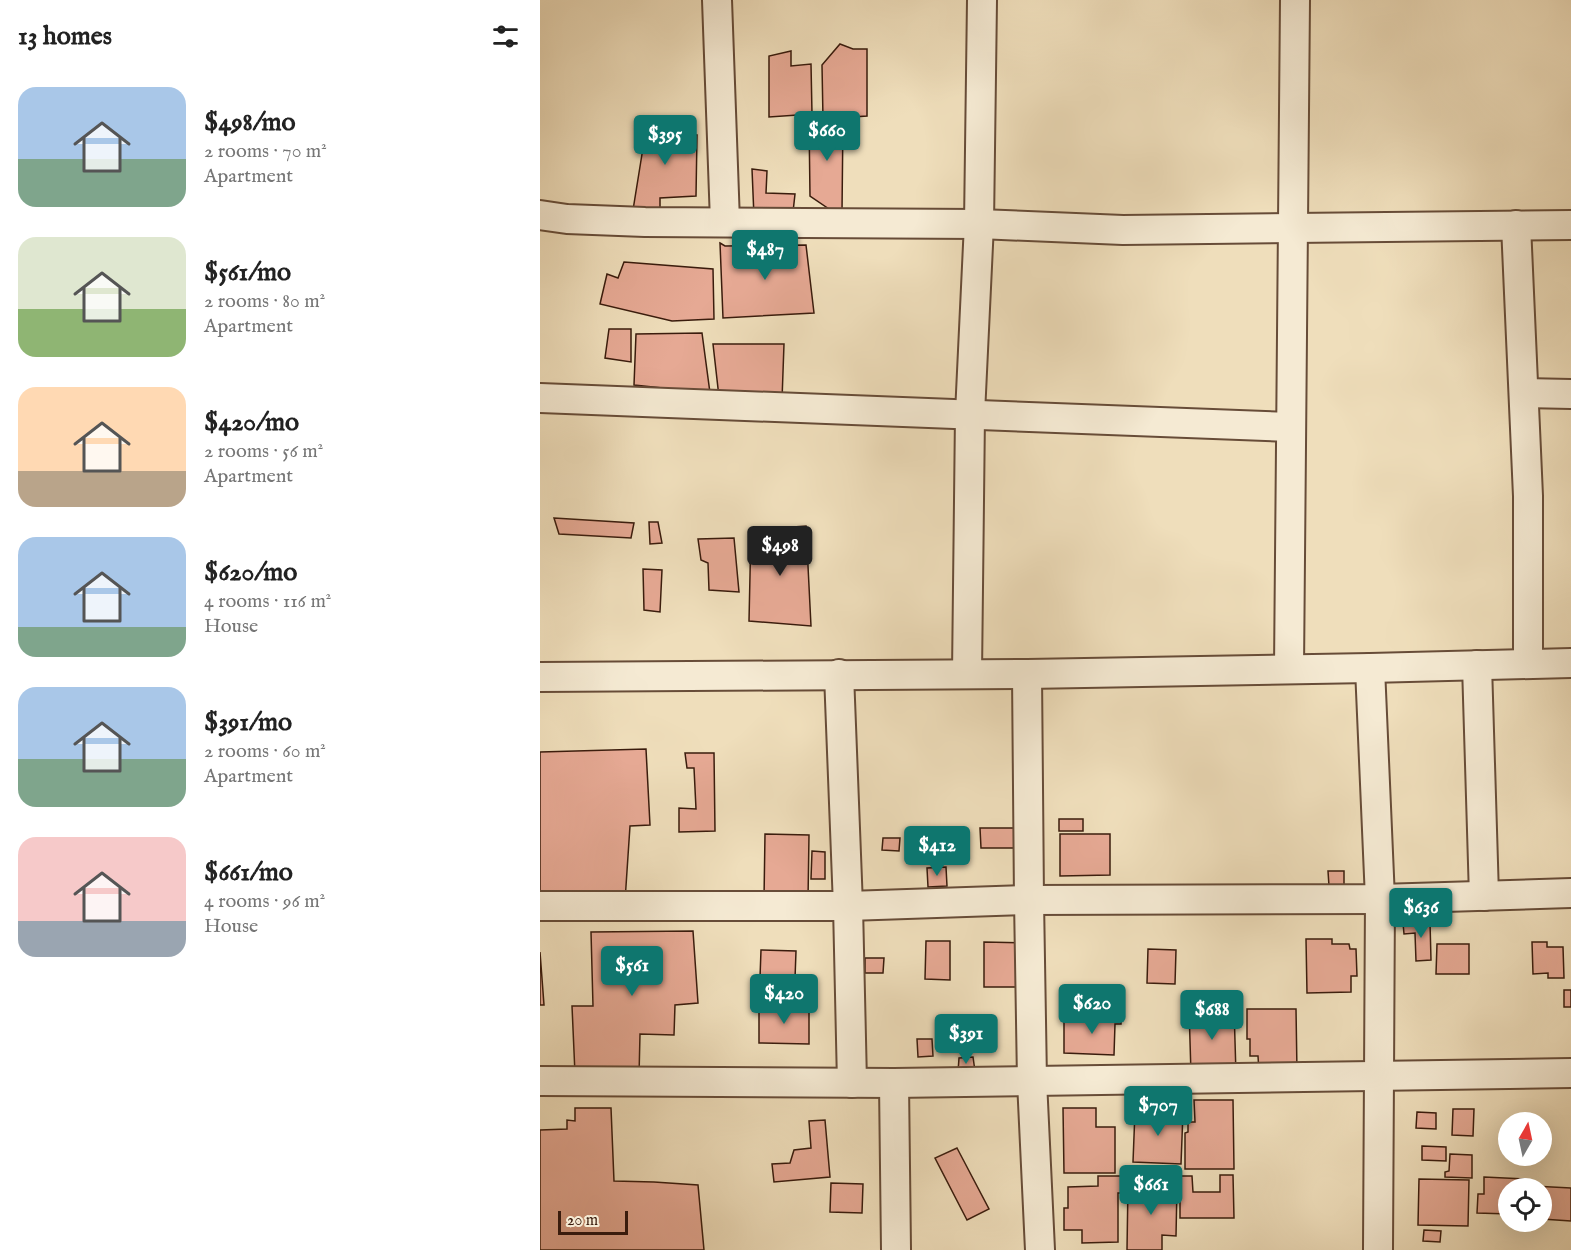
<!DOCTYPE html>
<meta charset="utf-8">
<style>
:root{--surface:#fff;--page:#f2f2f2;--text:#222;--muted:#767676;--accent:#0f766e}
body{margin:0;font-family:"IM FELL English",serif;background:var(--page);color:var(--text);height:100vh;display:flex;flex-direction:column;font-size:22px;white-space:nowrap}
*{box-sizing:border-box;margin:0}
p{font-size:20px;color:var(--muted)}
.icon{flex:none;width:33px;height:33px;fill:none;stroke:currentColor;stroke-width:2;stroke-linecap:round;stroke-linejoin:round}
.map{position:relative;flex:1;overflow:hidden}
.panel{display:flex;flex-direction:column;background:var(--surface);width:540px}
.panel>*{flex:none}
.needle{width:39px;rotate:9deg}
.fabs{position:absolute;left:958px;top:1112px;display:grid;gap:12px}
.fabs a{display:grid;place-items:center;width:54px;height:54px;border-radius:50%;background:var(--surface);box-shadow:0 6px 24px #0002;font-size:30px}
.scale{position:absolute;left:18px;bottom:15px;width:70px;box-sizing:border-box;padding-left:6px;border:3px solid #3a1c0d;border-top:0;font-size:16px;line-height:21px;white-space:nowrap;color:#3a1c0d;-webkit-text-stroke:4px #f5ead3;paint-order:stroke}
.price{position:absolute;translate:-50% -51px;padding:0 14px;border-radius:6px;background:var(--accent);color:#fff;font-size:20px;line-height:39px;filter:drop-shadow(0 2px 3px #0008)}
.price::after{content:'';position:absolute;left:50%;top:36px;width:18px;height:14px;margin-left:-9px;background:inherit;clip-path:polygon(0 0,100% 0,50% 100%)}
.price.on{background:#222;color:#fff}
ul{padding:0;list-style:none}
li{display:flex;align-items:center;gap:18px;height:150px;padding:0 18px}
li span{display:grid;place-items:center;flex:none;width:168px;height:120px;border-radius:18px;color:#555}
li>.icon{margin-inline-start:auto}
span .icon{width:72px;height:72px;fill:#fffc;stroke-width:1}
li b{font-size:26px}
h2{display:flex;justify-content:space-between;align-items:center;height:72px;padding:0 18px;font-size:26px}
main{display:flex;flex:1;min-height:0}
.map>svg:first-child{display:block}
</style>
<main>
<section class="panel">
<h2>13 homes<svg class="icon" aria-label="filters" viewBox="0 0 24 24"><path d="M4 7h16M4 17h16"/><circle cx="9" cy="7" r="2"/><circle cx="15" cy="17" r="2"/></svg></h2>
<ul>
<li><span style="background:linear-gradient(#a9c7e8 60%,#7fa58c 0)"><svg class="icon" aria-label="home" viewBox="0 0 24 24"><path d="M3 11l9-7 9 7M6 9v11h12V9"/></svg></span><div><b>$498/mo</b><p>2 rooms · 70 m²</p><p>Apartment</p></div></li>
<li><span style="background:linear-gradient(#dfe7d0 60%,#8fb573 0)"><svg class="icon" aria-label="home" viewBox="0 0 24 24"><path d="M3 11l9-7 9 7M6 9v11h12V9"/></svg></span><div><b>$561/mo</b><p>2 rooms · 80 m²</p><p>Apartment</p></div></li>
<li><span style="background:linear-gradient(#ffd9b3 70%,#b9a48a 0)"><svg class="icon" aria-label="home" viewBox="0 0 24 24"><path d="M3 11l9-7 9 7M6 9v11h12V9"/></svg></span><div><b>$420/mo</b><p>2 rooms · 56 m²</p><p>Apartment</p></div></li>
<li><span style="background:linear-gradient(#a9c7e8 75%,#7fa58c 0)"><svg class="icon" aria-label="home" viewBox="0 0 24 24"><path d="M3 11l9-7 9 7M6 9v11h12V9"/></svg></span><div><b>$620/mo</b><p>4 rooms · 116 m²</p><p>House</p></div></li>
<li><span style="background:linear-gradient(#a9c7e8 60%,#7fa58c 0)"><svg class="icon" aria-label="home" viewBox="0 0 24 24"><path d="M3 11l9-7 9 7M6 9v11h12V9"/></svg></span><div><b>$391/mo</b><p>2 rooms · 60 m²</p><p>Apartment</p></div></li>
<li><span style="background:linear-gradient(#f6c9c9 70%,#9aa5b1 0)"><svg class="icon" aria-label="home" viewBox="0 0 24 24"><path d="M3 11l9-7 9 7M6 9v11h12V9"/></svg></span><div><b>$661/mo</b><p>4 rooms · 96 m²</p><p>House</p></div></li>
</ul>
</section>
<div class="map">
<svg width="1031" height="1250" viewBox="0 0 1031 1250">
<rect width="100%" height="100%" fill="#efdebb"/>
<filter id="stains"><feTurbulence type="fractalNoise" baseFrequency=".00333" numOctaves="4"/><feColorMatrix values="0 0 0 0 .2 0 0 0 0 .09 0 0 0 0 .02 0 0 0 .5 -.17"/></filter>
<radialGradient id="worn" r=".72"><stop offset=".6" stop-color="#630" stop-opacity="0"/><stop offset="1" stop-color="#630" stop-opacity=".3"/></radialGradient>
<g fill="#e6a994" stroke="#3a1c0d" stroke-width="1.5">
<path d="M300,44L313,49H327V116L283,119L282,65Z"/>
<path d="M251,51V66L271,64L272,114L229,117V56Z"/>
<path d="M108,117L129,119L127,134L157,135L156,196L120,198V212L93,210Z"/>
<path d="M303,118L302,212L295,213L270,196L269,120Z"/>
<path d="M212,169L227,171L226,193L255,194L253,212L214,217Z"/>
<path d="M180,243L185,246L266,245L274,313L183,318Z"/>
<path d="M84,262L173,269L174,319L132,321L60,304L67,274L78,278Z"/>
<path d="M69,329H91V362L65,358Z"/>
<path d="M162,333L170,393L94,385L96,334Z"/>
<path d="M173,344H244L242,400L179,397Z"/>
<path d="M14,518L94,523L91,538L19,534Z"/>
<path d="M109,522H118L122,543L110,544Z"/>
<path d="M266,526L271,626L209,621L211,530Z"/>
<path d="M194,538L199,592L169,590L168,563L161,560L158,539Z"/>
<path d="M103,569L122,570L120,612L104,610Z"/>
<path d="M106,749L110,825L90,826L85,901L0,900V752Z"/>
<path d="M145,753H174L175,831L139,832V808L156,809L154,768H147Z"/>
<rect x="519" y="819" width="24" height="12"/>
<path d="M440,828H487V848H441Z"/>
<path d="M225,834L269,835L268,900L224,899Z"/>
<path d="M386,834L402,835L401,860H385Z"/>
<path d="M520,834H570V875L520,876Z"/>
<path d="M343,838H360L359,851L342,850Z"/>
<path d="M272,851L285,852V879H271Z"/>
<path d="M406,867L407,886L388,887L387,868Z"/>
<path d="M788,871H804V886H789Z"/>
<path d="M890,922L891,960L876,961L875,933L864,934L863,923Z"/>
<path d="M153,931L158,1003L135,1005L134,1035L100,1034L99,1076L35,1074L32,1006H53L51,932Z"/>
<path d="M766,939H792V944H809L810,949H816L817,976H811V992L767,993Z"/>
<path d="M386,941H410V980L385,979Z"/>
<path d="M444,942L486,943V987H444Z"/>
<path d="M992,942H1007V947H1023L1024,978H1008V973L993,974Z"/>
<path d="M897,944H929V974H896Z"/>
<path d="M608,949L636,950L635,984L607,983Z"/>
<path d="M221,950L256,951L255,979L220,978Z"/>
<path d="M0,952L4,1005H0Z"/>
<path d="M325,958H344L343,973H325Z"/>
<rect x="1024" y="990" width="7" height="17"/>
<path d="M219,1006H269V1044L219,1043Z"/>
<path d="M649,1008H694L696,1074H651Z"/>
<path d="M707,1009H756L757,1072H719L718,1056H710V1039H707Z"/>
<path d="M555,1011L581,1012V1024H575L574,1055L524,1053V1021L555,1022Z"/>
<path d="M377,1039H392L393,1056L378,1057Z"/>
<path d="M433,1057L435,1071L418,1072L419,1058Z"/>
<path d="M654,1100H693L694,1169H645V1133L648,1132V1122H655Z"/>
<path d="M35,1108H71L74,1181L114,1182L158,1185L164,1250H0V1130L27,1129V1120L35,1121Z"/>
<path d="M523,1108H556V1127H575V1173H524Z"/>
<path d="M913,1109H934L933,1136L912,1135Z"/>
<path d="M595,1111L643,1112L641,1164L593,1162Z"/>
<path d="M877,1112L896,1113V1129L876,1128Z"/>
<path d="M285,1120L290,1177L234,1182L232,1164L250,1163L254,1150L271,1148L269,1121Z"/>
<path d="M882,1146L906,1147V1161L882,1160Z"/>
<path d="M417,1148L449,1209L427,1220L395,1158Z"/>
<path d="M910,1154L932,1155V1178L905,1177V1172L909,1171Z"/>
<path d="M680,1175H693L694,1218H640V1176H652L653,1192H680Z"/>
<path d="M558,1176H583V1193H578V1242L542,1243V1230H524V1208H528V1187L558,1186Z"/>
<path d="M944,1177L985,1179V1188H969V1214L937,1213L938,1194H944Z"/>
<path d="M879,1179L929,1180L928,1226L878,1225Z"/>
<path d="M291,1183L323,1184L322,1213L290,1212Z"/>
<path d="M588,1185L637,1186L636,1236L622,1235V1250H587Z"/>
<path d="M993,1186L1031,1188V1221L1002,1219V1188H993Z"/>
<path d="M884,1230L901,1231L900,1242L883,1241Z"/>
</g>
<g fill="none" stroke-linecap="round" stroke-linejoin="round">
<g stroke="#674c38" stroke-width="32">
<g id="minor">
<path d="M177,0L185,222"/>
<path d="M0,215L27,219L105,222L439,224L583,230L1031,225"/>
<path d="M976,225L988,496V663"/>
<path d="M984,393L1031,394"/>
<path d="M0,398L750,427"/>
<path d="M937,665L944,896"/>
<path d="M830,668L840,899L838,1250"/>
<path d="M749,669C750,446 754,223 755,0"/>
<path d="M299,674L308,906L312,1083"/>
<path d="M427,674L430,414L439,224L442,0"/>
<path d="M487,674L489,900L492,1081L500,1250"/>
<path d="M0,677L487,674L830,668L1031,663"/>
<path d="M0,906H308L489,900L840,899L1031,893"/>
<path d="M0,1081L354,1083L1031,1073"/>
<path d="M354,1083L356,1250"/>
</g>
</g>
<use href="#minor" stroke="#f5ead3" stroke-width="28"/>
</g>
<rect width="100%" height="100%" filter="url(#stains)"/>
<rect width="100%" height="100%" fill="url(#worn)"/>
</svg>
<div class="fabs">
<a><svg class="needle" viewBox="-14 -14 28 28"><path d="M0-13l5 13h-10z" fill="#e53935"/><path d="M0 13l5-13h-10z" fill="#767676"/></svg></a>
<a><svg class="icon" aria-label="locate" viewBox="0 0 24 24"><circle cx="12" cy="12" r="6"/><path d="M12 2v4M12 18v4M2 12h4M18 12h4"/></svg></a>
</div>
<div class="scale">20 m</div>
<b class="price" style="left:287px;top:162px">$660</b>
<b class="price" style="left:125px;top:166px">$395</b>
<b class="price" style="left:225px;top:281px">$487</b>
<b class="price on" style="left:240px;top:577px">$498</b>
<b class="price" style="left:397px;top:877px">$412</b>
<b class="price" style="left:881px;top:939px">$636</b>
<b class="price" style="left:92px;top:997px">$561</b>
<b class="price" style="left:244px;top:1025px">$420</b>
<b class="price" style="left:552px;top:1035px">$620</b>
<b class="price" style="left:672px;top:1041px">$688</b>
<b class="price" style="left:426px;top:1065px">$391</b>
<b class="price" style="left:618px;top:1137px">$707</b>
<b class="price" style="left:611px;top:1216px">$661</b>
</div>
</main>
